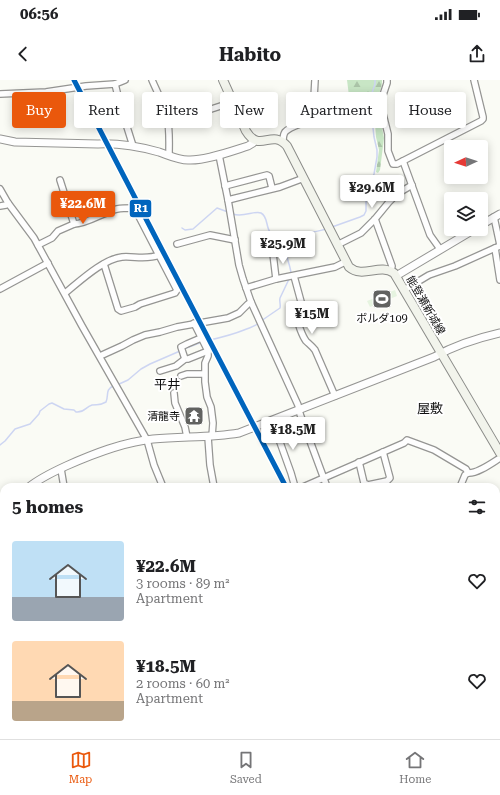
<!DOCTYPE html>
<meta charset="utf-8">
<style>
:root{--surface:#fff;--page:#f2f2f2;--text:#202124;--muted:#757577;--line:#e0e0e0;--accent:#ea580c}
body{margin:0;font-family:"Roboto Serif","Noto Sans JP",serif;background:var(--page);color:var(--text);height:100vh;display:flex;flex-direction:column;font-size:15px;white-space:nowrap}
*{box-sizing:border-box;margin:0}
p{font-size:13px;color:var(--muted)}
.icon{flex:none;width:22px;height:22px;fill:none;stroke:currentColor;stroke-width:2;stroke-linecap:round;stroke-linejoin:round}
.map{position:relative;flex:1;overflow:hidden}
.details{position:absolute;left:0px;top:403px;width:500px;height:256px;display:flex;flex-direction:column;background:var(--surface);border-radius:12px 12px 0 0;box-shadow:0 2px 10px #0003}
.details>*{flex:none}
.top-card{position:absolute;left:12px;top:12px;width:476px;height:36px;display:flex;gap:8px}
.needle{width:26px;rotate:267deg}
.controls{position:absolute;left:444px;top:60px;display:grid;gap:8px}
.controls a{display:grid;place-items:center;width:44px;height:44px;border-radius:4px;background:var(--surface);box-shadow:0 2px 10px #0003;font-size:20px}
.price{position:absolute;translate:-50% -34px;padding:0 9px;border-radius:4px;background:#fff;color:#222;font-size:13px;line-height:26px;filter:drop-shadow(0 1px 2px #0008)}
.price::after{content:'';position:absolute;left:50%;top:24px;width:12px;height:9px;margin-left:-6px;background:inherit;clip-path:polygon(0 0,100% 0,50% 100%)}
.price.selected{background:var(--accent);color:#fff}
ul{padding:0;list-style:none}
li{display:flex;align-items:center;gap:12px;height:100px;padding:0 12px}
li span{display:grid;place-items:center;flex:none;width:112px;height:80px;border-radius:4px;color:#555}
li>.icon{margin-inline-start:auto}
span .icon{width:48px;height:48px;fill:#fffc;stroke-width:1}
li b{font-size:17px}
h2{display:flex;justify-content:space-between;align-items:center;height:48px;padding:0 12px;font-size:17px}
.pill{padding:0 14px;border-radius:4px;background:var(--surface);box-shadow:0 2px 10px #0003;font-size:14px;line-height:36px}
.pill.selected{background:var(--accent);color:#fff}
.status{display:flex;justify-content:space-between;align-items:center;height:28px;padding:0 20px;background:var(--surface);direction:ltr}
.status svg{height:11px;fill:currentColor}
header{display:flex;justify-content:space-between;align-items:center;height:52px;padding:0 12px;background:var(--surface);font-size:18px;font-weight:700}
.menu{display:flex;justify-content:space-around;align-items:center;height:56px;border-top:1px solid var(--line);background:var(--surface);font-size:11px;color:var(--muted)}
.menu a{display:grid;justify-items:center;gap:2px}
.menu .selected{color:var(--accent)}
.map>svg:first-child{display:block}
</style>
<div class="status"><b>06:56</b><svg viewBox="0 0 49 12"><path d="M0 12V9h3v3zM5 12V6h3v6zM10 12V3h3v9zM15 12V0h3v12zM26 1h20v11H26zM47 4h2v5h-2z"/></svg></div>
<header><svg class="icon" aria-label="back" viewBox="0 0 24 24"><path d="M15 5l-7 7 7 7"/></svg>Habito<svg class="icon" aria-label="share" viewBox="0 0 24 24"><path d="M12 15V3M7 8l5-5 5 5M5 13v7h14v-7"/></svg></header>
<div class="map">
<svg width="500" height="659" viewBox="0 0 500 659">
<defs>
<pattern id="forest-firs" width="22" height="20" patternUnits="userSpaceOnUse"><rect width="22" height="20" fill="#c8e6c5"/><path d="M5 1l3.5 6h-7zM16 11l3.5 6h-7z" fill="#abc4a8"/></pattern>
</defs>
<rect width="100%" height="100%" fill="#fafbf5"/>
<path fill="url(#forest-firs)" d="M347,0H382V4L378,18L379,32L384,58L380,90L378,93L376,92L379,70L376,57L375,43L371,31L365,23L352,19L349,16Z"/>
<path fill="#e6f4e0" d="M395,210L397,216L370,227L367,221Z"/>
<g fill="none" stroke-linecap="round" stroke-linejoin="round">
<g stroke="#cdd5f2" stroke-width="1.5">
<path d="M233,134C243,138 255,130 261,133C272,139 260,156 285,159"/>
<path d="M332,147L360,137L364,135L366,131V122L368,110L374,94L377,77V70L374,57L372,39L369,30V22L375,4V0"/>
<path d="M182,148L185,150L193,149L217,128L228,132"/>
<path d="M291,193C290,184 285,175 285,165C284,148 299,152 311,152C317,152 321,150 327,149"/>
<path d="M261,241L280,228C281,225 279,221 280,218L290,197"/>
<path d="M206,261C219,258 232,255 244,250C251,247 252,248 259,243"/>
<path d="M184,269L202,262"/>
<path d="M117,305L128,300L141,289L150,284L180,271"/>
<path d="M0,365L5,361L15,349L30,344L39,334L40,331L49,324L52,323L64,329L74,330L76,332C85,333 85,327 92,325C98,324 99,326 106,322C109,315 105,310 113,306"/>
</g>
<path stroke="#cdd5f2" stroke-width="9" d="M496,498L500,497"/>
<g stroke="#959593" stroke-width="8">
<g id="minor">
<path d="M152,0C157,12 164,24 167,38C170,49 169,63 169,75"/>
<path d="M387,0V3L382,18V30L388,54V71L393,84H397L481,41L483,39V37L474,0"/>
<path d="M115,4L125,0"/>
<path d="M0,14L46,12L86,6L115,4L121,28L133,66"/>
<path d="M164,28L199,17L204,18L208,30"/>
<path d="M168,43L233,22"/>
<path d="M283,62C283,58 283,55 285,52C292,44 309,44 317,34L314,18L315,0"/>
<path d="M219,75L228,120L239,185L243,199L251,222L298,325L300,334L327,407"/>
<path d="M403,81L430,155L440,169"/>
<path d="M225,106L267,95L269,96L272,108"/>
<path d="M0,109L8,123L34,158L82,246L147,360L154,385L163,407"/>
<path d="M228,120L280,107L304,98"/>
<path d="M0,126L6,125L8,123"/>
<path d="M494,137L500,165"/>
<path d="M375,139L392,186L391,191"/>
<path d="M74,144C87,144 104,132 117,129C122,128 128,128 133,128L135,129L177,210L175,213L140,224L135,227L121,231L118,229L104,184"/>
<path d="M177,164L210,155L235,160"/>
<path d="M38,165L52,158L58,151L74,144L60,100"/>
<path d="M337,165L361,153L375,139L389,122L397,114L412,105"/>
<path d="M500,166L495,168L500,200"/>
<path d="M273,174L276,199"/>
<path d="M294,196L303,229C302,232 299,234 298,237C296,241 303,257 306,261C309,264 312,266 315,270L335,316"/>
<path d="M246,208L276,199L335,187L345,182"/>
<path d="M0,209L48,183"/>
<path d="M404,210L429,195L455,186L495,168"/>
<path d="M65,213C79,202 103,179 122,177C134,176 147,180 159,175"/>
<path d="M194,243L208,271V276L205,283V302L207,317L211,327L213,343L212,356"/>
<path d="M100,276L122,266L133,260L145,255L160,252L177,247L228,238L239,233L248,224L251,222"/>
<path d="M185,279L181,267L187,264L201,258"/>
<path d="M160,291L176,286L185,279H188L208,271"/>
<path d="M181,296L187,294H204"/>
<path d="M174,313L175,323L185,347L187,357"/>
<path d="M272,340L291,393L295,407"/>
<path d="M208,357L210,385L214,407"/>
<path d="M359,382L364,403L368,405L387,401L390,398L383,372"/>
<path d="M61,389L64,407"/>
<path d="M468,393C477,394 492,383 500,378"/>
<path d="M303,407L404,363L407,360L434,370L466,389L468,393L465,395L460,407"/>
<path d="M496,506L500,505"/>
<path d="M496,532L500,531"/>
<path d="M496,536L500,554"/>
<path d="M0,543L4,553"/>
<path d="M0,559L4,557"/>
<path d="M496,582L500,581"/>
<path d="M0,629L4,626"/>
<path d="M206,655L208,659"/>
<path d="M251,655L253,659"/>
<path d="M298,655L300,659"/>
<path d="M345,655L347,659"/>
<path d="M485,655L486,659"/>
<path d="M90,658L93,655"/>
<path d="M160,659V656L161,655"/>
<path d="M439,659L449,655"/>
</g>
</g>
<g stroke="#959593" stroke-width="9">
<g id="tertiary">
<path d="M0,59L15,62L98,64C120,63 137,66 159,72C168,75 178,80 188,80C205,81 232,71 248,66L253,63L254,61"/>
<path d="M481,145L500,134"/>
<path d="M396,196L475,149"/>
<path d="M29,407C40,398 53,392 66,386C93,374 123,362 153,359C182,356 210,358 239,353L434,277C454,266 478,258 500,253"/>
<path d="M0,432L4,429"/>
<path d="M381,659L390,655"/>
</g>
</g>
<g stroke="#8b8c89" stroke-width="10">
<path id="secondary" d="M223,0L246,51C260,74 271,48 287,66L349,187C363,199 379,183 394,193L500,373"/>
</g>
<g stroke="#828380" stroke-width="11">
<g id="trunk">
<path d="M0,471L4,477"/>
<path d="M112,655L114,659"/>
</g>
</g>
<use href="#minor" stroke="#fefefe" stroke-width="5.5"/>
<use href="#tertiary" stroke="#fefefe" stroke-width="7"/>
<use href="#secondary" stroke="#f2f4ec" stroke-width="8"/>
<use href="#trunk" stroke="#e8e9da" stroke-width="9"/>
<g stroke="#fff" stroke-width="8">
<path id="rail-1" d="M74,0L158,162L286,407"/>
</g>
<use href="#rail-1" stroke="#0065bd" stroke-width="5"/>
</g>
<defs>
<g id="stadium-square" transform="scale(1)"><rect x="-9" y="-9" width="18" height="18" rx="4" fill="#616260" stroke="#fff"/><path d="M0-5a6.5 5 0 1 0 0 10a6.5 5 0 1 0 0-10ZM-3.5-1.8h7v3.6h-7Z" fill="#fff"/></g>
<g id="temple-square" transform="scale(1)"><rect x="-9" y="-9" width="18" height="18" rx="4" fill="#616260" stroke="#fff"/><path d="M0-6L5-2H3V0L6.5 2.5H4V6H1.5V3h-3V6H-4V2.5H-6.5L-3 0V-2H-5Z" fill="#fff"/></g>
</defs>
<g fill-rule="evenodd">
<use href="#stadium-square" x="382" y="219"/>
<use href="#temple-square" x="194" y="336"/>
</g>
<g text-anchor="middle" stroke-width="4" stroke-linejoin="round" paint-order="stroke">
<g font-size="11" fill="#0f0f0f" stroke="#fff">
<text transform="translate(426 225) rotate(60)" y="4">能登瀬新城線</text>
</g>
<g font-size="11" fill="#0f0f0f" stroke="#fff">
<text x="382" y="242">ボルダ109</text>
<text x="180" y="340" text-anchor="end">清龍寺</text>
</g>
<g font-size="13" fill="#0f0f0f" stroke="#fff">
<text x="167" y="309">平井</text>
<text x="430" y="333">屋敷</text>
</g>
</g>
<rect stroke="#fff" stroke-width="1.5" x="129" y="119" width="23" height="19" rx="4" fill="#0065bd"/>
<g font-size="11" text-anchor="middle" font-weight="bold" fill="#fff">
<text x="141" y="132">R1</text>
</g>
</svg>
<div class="controls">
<a><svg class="needle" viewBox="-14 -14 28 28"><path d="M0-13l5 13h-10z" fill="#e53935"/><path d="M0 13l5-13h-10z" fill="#757577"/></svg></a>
<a><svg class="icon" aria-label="layers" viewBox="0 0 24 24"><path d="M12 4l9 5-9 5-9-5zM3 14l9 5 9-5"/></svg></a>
</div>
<b class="price" style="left:372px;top:129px">¥29.6M</b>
<b class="price selected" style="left:83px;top:145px">¥22.6M</b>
<b class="price" style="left:283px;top:185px">¥25.9M</b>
<b class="price" style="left:312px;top:255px">¥15M</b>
<b class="price" style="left:293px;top:371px">¥18.5M</b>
<div class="top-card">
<a class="pill selected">Buy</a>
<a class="pill">Rent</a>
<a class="pill">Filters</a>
<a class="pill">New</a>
<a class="pill">Apartment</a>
<a class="pill">House</a>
</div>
<section class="details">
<h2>5 homes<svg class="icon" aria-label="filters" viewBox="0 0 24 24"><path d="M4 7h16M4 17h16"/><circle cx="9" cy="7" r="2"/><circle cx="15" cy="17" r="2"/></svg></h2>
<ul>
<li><span style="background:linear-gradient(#bfe0f5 70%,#9aa5b1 0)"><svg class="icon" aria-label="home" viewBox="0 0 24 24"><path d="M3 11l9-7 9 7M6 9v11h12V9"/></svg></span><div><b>¥22.6M</b><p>3 rooms · 89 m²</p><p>Apartment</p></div><svg class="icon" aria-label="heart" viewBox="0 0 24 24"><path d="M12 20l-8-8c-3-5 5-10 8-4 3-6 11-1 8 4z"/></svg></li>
<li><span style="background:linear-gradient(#ffd9b3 75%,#b9a48a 0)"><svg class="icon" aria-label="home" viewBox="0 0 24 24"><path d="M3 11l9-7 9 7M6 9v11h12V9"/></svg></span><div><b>¥18.5M</b><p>2 rooms · 60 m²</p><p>Apartment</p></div><svg class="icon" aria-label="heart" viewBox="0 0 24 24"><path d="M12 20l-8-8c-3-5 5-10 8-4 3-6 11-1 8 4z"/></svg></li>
</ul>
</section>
</div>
<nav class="menu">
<a class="selected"><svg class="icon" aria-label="map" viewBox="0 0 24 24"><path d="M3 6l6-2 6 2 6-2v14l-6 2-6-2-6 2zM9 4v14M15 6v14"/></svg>Map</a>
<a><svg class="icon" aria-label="saved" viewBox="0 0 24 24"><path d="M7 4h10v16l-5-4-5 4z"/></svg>Saved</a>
<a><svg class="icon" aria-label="home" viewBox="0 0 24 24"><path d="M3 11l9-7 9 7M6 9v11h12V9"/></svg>Home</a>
</nav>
